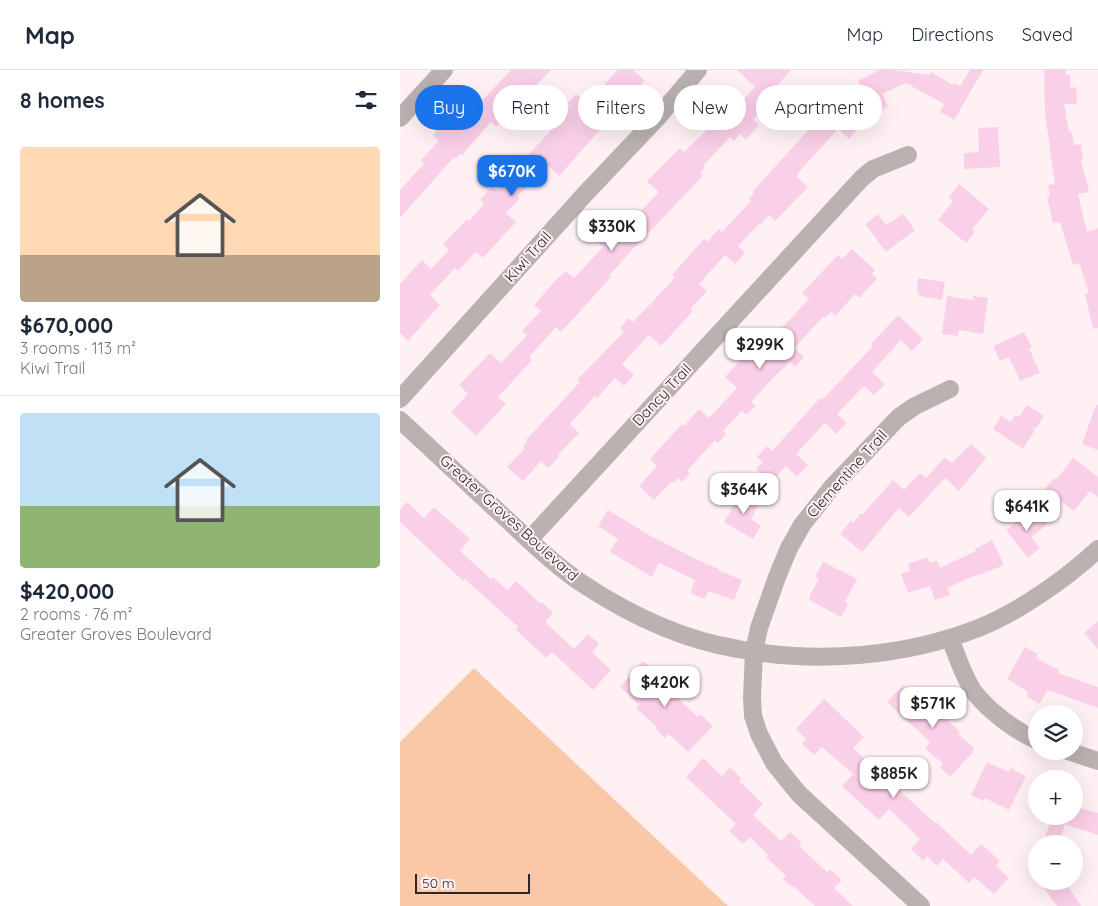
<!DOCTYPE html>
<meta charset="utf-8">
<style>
:root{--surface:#fff;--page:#f6f6f7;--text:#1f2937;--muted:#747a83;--line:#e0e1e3;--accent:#1a73e8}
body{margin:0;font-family:Quicksand,sans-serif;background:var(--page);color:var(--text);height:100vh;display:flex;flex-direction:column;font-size:19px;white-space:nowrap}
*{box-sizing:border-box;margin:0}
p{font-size:16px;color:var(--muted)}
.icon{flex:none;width:28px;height:28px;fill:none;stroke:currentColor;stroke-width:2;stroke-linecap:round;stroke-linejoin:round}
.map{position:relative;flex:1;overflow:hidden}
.side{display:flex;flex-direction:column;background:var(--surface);width:400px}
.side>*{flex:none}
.guide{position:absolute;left:15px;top:15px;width:475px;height:45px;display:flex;gap:10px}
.controls{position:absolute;left:628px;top:635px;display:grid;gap:10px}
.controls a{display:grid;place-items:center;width:55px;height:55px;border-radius:50%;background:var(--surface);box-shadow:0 5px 20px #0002;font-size:25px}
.scale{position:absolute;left:15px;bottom:12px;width:115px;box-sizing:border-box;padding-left:5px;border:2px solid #2d2728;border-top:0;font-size:14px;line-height:18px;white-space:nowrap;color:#2d2728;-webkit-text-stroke:4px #fff1f3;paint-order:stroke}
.price{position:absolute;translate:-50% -42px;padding:0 11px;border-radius:10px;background:#fff;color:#222;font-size:16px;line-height:32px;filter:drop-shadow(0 1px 2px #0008)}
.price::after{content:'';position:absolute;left:50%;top:30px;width:15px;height:11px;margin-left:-8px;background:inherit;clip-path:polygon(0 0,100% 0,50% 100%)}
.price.on{background:var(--accent);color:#fff}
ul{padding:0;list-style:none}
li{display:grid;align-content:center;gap:10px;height:265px;padding:0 20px}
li+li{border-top:1px solid var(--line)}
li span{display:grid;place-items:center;height:155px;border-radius:5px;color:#555}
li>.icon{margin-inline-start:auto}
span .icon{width:90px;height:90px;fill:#fffc;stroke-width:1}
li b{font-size:21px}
h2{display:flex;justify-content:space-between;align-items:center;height:60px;padding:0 20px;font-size:21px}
.chip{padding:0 18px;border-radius:22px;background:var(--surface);box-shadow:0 5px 20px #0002;font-size:18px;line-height:45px}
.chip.on{background:var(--accent);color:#fff}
header{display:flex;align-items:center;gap:30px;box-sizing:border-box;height:70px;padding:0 25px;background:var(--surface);border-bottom:1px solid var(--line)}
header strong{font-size:24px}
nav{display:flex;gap:28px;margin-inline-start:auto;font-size:18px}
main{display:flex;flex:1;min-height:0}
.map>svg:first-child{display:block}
</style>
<header>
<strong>Map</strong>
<nav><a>Map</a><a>Directions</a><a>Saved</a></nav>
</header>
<main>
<section class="side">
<h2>8 homes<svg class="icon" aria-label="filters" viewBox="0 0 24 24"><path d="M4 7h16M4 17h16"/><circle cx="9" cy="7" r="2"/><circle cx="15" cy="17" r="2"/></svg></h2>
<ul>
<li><span style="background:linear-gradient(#ffd9b3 70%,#b9a48a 0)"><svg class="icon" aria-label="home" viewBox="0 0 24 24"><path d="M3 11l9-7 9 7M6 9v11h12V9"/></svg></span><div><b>$670,000</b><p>3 rooms · 113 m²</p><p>Kiwi Trail</p></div></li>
<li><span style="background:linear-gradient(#bfe0f5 60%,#8fb573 0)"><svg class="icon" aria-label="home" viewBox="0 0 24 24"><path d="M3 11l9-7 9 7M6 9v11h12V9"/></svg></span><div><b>$420,000</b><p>2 rooms · 76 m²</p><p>Greater Groves Boulevard</p></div></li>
</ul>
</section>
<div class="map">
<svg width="698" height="836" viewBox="0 0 698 836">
<rect width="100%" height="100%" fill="#fff1f3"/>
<path fill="#fbc8a7" d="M74,598L328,836H0V672Z"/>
<g fill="#facfe8">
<path d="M111,0H151L96,57L91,52L62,85L60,84L55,89L54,87L0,148V120L24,94L21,90L39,71L33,65L63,30L65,29L75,38Z"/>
<path d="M218,0H233L245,11L234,23L232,21L205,50L207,52L159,106L147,95L118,126L120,128L106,143L116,152L83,188L76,182L58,201L55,198L30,225L40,235L8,271L0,263V214L22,190L31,199L49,180L43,174L67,149L69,151L84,134L80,130L92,116L97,120L118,98L117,97L155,56L153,54L170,36L167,34L176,24L187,33Z"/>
<path d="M337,0H391L376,17L379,19L359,41L360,42L353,50L359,55L346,70L340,64L334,71L330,67L303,96L305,98L300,103L303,106L230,182L209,206L211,207L174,248L161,262L156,257L129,287L132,290L98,327L106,334L76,366L51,342L68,324L59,315L90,283L101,293L127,265L122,261L141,241L134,235L155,211L166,201L174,208L203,177L195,169L205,157L215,167L259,122L247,112L248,110L280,78L284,82L314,53L307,46L318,34L329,45L355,17Z"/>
<path d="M480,0H493L530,5L531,2L553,15L554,13L560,16L570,0H583L554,50L540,42L544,34L506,13L482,24L488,36L473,43L458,11Z"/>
<path d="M644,0H666V5H670V18L676,17L677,34H664L669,62H672L674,75L681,74L683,89L681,90L689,122L678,124L687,162L698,158V258L693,259L685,224L689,223L679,193L673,195L660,152L653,153L647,127L650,126L648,115L655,114L645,44Z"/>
<path d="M434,33L459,57L449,69L438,59L397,104L398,105L397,107L408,117L375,151L369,145L361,154L360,153L338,176L345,183L335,194L325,185L299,214L307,221L291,238L292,242L271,265L261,276L249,265L222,294L234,305L224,316L215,308L197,328L195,326L170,354L179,363L158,385L159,387L148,398L141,391L123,411L107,397L125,378L123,376L127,371L126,370L180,312L177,310L224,262L220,258L229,248L233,252L275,208L272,205L304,169L307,172L319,159L322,162L351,131L349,129L354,124L352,122L414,54L409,50L423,35L428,40Z"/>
<path d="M598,57L600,97L564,99V83L579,82L578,58Z"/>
<path d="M559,114L589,139L572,159L575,161L566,173L538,150L553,131L549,127Z"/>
<path d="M478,144L486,155L503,144L515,160L486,182L465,154Z"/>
<path d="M452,179L475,200L472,204L477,209L459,228L455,224L435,246L431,242L425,248L424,246L394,278L404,287L395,297L390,292L376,305L351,332L356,336L346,345L342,341L323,361L326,364L318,373L315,370L287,401L290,403L282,412L278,408L273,413L272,411L254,430L239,416L257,396L250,389L282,354L284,356L299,339L309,348L337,318L325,307L361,268L365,272L374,263H377L409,229L403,224V222L438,185L442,189Z"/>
<path d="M518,208L545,212L542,230L520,226L517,221Z"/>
<path d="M547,226L573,230V226L588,228L583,264L559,260L558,266L542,264Z"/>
<path d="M498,245L523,269L512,281L501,270L472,302L485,314L474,325L464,316L437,344L447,353L436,364L425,353L396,384L408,395L397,407L386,396L370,413L356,399L363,392L357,387L367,376L372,381L420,328L422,330L473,276L471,274Z"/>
<path d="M624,262L632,277L629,278L640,303L620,311L609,287L600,291L593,276Z"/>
<path d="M627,335L644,346L636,358L629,356L635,360L623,379L593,359L601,346L611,352L615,345L619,347Z"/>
<path d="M696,335H698V380L682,374Z"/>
<path d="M571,374L586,388L559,421L545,408L509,447L499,438L462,482L440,464L449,453L451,451L453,453L461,443L463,444L493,410L504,420L520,403L526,408L544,388H546L552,393Z"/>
<path d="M673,388L698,407V427L690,421L674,441L645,419L654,408L656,410Z"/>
<path d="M342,421L360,431L351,449L361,456L353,469L324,452Z"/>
<path d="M7,432L24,448L34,437L70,469L60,481L91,509L93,507L107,520L116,511L140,533L142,532L153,543L145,552L174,579L188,564L199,574L192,582L211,600L193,620L152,582L146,588L116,560L118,557L65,509L63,511L0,452V439Z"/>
<path d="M634,439L647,455L631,467L640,478L628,488L606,460Z"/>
<path d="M208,440L241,460V461L302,492L319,499L318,500L342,510L334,530L308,521L305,529L290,523L295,510L259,493L252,507L210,482L218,469L198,456Z"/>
<path d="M592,470L604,495L577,506L576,505L547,518L550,525L535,530L530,516L508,523L501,504L510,501L508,494L528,487L530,493L537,491L540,498L576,481L575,479Z"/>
<path d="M423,492L457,509L445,532L448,534L441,547L409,530L410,528L409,527L419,508L415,507Z"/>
<path d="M698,551V579L684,563Z"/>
<path d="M625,577L638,584L636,588L659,600L658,603L698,617V638L648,620L639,634L626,626L628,622L607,609Z"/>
<path d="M243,591L255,602L252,605L298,647L300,644L313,656L288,682L269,664L265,668L256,659L257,657L236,638L239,635L220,617Z"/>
<path d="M503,615L520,631L528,622L539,633L535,638L560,662L558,664L573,677V682L550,707L540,697L543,694L525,678L530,672L487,632Z"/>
<path d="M424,629L464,667L453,678L535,753L536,752L571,785L581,774L600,791L596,796L609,808L594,824L574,807L569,813L543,789L537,796L527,786L523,791L511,779L520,769L489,739L479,750L442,716L453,704L422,677L414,685L402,674L406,669L396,659Z"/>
<path d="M303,688L322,706L330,697L341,708L339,711L363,734L353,745L381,771L390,762L402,773L399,776L427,802L430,799L442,810L434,818L453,836H415L393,816L392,817L383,809L386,806L366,787L368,785L350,767L343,774L329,761L336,754L286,707Z"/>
<path d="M587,692L609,702L611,698L626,706L609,740L585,728L583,731L571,725Z"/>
<path d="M674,736L698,743V765L665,754L659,772L645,767L651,750L649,749V746H674Z"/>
<path d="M639,811H664L681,836H657Z"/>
</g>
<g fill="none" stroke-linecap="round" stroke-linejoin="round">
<g stroke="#b9b2b0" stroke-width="18">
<path d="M0,48L44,0"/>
<path d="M0,329L185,124L258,47L298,0"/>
<path d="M0,350C33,381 67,412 100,443C127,468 153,494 183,514C230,545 283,570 338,579C418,594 506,587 581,557C620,541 667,508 698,479"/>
<path d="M129,470L462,108L473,99L508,85"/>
<path d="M550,568C557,586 563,606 574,622C589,641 614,660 636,670"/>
<path d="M668,681L698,691"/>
<path d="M521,836L399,724L374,693L359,664L353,646L352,627L354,582L359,558L377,507L389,478L402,455L432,417L499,347L515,336L550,319"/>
</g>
</g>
<g text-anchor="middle" stroke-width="4" stroke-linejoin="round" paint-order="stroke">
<g font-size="15" fill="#2d2728" stroke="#fff1f3">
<text transform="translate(128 187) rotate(-48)" y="5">Kiwi Trail</text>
<text transform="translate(262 325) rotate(-47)" y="5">Dancy Trail</text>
<text transform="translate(447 404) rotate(-48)" y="5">Clementine Trail</text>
<text transform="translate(109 448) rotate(42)" y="5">Greater Groves Boulevard</text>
</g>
</g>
</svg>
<div class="controls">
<a><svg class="icon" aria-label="layers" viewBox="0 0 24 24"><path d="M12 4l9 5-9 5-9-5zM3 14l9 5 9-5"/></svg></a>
<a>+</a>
<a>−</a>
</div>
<div class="scale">50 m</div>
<b class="price on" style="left:112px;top:127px">$670K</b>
<b class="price" style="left:212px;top:182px">$330K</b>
<b class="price" style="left:360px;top:300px">$299K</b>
<b class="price" style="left:344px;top:445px">$364K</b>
<b class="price" style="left:627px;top:462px">$641K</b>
<b class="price" style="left:265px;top:638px">$420K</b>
<b class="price" style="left:533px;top:659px">$571K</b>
<b class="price" style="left:494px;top:729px">$885K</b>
<div class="guide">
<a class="chip on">Buy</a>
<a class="chip">Rent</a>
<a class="chip">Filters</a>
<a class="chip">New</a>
<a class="chip">Apartment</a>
</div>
</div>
</main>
